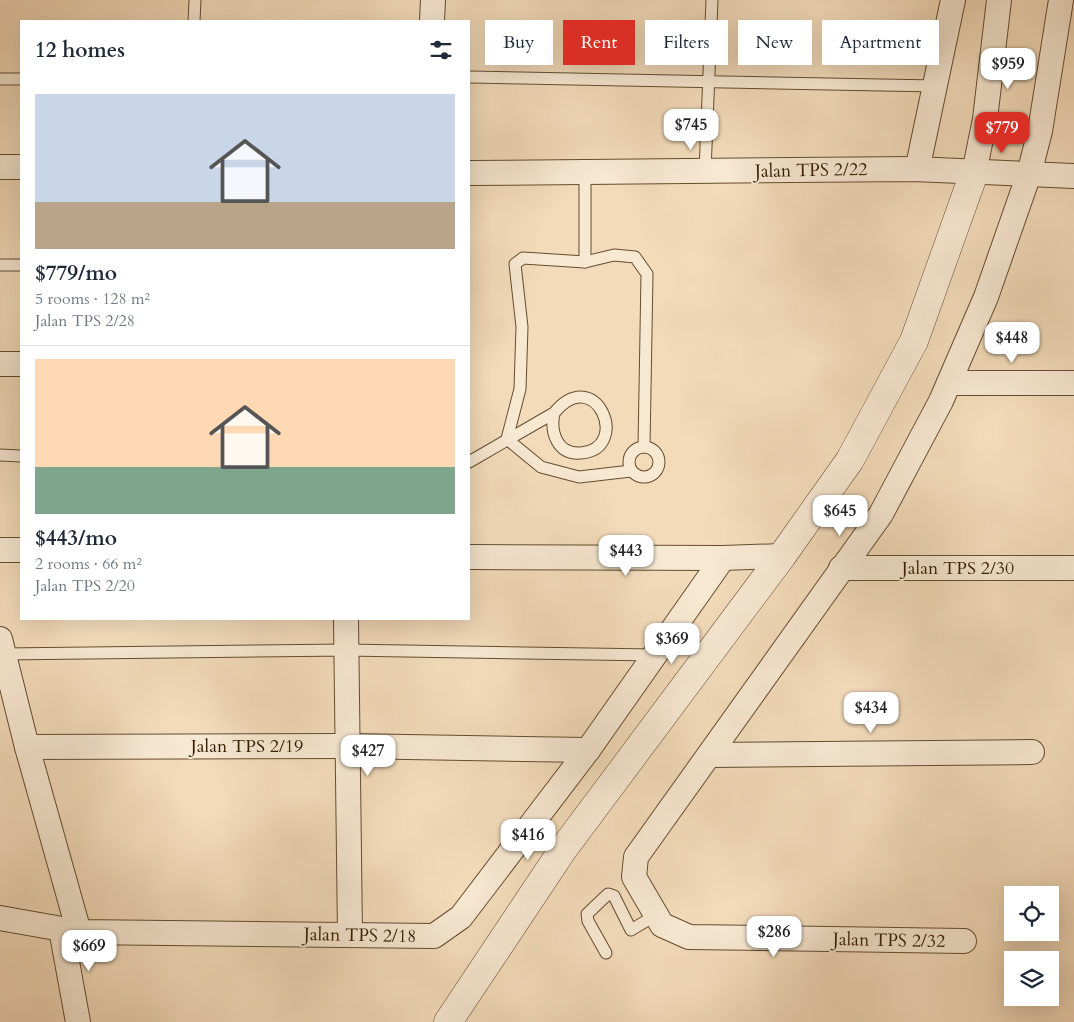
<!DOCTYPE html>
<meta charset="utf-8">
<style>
:root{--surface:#fff;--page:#f6f6f7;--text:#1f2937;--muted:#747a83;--line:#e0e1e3;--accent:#d93025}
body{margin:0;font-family:Cardo,serif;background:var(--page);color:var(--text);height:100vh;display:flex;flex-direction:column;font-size:19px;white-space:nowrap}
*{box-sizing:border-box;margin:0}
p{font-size:16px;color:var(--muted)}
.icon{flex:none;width:28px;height:28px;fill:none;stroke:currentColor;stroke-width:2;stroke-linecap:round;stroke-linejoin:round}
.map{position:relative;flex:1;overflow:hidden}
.panel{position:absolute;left:20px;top:20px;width:450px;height:600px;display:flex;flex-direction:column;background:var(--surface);border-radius:0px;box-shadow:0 5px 20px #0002}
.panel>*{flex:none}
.top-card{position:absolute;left:485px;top:20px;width:475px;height:45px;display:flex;gap:10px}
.controls{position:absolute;left:1004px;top:886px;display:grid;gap:10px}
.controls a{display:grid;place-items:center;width:55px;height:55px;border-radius:0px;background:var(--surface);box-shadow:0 5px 20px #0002;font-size:25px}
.price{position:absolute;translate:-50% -42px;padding:0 11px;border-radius:10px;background:#fff;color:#222;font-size:16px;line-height:32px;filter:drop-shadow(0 1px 2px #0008)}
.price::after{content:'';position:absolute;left:50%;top:30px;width:15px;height:11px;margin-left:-8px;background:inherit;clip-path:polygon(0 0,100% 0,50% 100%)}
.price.current{background:var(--accent);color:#fff}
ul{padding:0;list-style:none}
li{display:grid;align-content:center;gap:10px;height:265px;padding:0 15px}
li+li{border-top:1px solid var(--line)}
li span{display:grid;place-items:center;height:155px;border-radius:0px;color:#555}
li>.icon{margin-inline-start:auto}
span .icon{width:90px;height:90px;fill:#fffc;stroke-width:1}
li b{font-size:21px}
h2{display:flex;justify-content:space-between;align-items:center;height:60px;padding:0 15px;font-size:21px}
.chip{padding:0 18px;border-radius:0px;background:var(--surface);box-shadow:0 5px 20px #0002;font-size:18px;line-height:45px}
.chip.current{background:var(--accent);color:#fff}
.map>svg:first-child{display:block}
</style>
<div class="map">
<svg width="1074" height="1022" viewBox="0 0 1074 1022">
<rect width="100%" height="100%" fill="#f3dbba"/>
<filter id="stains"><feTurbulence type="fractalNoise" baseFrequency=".004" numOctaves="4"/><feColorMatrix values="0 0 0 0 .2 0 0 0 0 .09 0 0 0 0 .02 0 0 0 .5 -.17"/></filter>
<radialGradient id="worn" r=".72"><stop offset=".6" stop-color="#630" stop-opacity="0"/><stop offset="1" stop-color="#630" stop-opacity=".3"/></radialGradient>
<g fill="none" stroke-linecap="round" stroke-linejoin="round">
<g stroke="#644c2e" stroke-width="13">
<g id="service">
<path d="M194,21L195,0"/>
<path d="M469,77L936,86"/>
<path d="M0,79H21"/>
<path d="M705,171L712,0"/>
<path d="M585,262V172"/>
<path d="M0,265H21"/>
<circle cx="644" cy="462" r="15"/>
<path d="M0,455L21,456"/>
<path d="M469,462L554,413C596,362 632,449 581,453C557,455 550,432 554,413"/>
<path d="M631,471L579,477L541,467L507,439L520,389L522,327L515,264L523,258L585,262L614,255L635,257L647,274L644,447"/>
<path d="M4,654L346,650L654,655"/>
<path d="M606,953L588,921L587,914L608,894L614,896L631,930L656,915"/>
</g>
</g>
<g stroke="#644c2e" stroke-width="26">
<g id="minor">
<path d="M432,21L433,0"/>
<path d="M0,167H21"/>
<path d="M914,169L919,161L953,0"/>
<path d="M469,173L914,169L1074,176"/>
<path d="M974,173L985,119L999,0"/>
<path d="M0,364H21"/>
<path d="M949,383H1074"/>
<path d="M0,550H21"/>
<path d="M469,557L723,558L782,556"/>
<path d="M841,568H1074"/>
<path d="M346,619L350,935"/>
<path d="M0,639L27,747L79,932"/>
<path d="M27,747L348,746L588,750"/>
<path d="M710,755L1032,752"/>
<path d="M0,918L79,932L434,936L461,917L588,750L723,558"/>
<path d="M61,929L78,1022"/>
<path d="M964,941L689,937L662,925L634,877L636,857L881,514L941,401L986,297L1029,174L1040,131L1061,0"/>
</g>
</g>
<g stroke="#644c2e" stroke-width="29">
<path id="tertiary" d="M448,1022L564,848L782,556L850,460L914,341L974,173"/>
</g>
<use href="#service" stroke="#f7e8d2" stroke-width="11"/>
<use href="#minor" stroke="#f7e8d2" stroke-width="24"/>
<use href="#tertiary" stroke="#f7e8d2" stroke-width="28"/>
</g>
<g text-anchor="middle" stroke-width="4" stroke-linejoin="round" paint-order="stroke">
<g font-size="18" fill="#351d00" stroke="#f7e8d2">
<text transform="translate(811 170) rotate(-1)" y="6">Jalan TPS 2/22</text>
<text x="958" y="574">Jalan TPS 2/30</text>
<text x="247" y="752">Jalan TPS 2/19</text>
<text transform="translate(360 935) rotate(1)" y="6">Jalan TPS 2/18</text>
<text transform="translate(889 940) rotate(1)" y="6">Jalan TPS 2/32</text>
</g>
</g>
<rect width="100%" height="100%" filter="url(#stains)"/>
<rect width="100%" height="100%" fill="url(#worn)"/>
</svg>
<div class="controls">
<a><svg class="icon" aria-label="locate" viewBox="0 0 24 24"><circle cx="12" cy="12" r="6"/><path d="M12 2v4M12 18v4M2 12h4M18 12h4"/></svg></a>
<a><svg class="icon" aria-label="layers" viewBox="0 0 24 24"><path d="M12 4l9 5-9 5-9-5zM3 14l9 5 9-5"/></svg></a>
</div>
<b class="price" style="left:1008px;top:90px">$959</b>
<b class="price" style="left:691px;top:151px">$745</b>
<b class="price current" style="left:1002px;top:154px">$779</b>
<b class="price" style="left:1012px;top:364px">$448</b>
<b class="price" style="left:840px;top:537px">$645</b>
<b class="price" style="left:626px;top:577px">$443</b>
<b class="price" style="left:672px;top:665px">$369</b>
<b class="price" style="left:871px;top:734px">$434</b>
<b class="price" style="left:368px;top:777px">$427</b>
<b class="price" style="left:528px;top:861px">$416</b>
<b class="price" style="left:774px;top:958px">$286</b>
<b class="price" style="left:89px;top:972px">$669</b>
<div class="top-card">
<a class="chip">Buy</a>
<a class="chip current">Rent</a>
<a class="chip">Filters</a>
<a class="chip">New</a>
<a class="chip">Apartment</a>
</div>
<section class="panel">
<h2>12 homes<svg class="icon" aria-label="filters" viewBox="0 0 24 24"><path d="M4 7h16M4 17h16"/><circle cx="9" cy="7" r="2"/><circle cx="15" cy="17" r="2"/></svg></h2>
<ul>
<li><span style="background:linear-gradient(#c9d6e8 70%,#b9a48a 0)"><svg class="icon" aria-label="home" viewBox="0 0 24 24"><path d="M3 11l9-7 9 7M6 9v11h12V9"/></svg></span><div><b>$779/mo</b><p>5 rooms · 128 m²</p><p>Jalan TPS 2/28</p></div></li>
<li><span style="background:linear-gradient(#ffd9b3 70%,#7fa58c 0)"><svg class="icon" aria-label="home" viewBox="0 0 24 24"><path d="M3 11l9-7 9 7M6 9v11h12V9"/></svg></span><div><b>$443/mo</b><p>2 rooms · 66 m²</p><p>Jalan TPS 2/20</p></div></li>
</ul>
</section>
</div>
